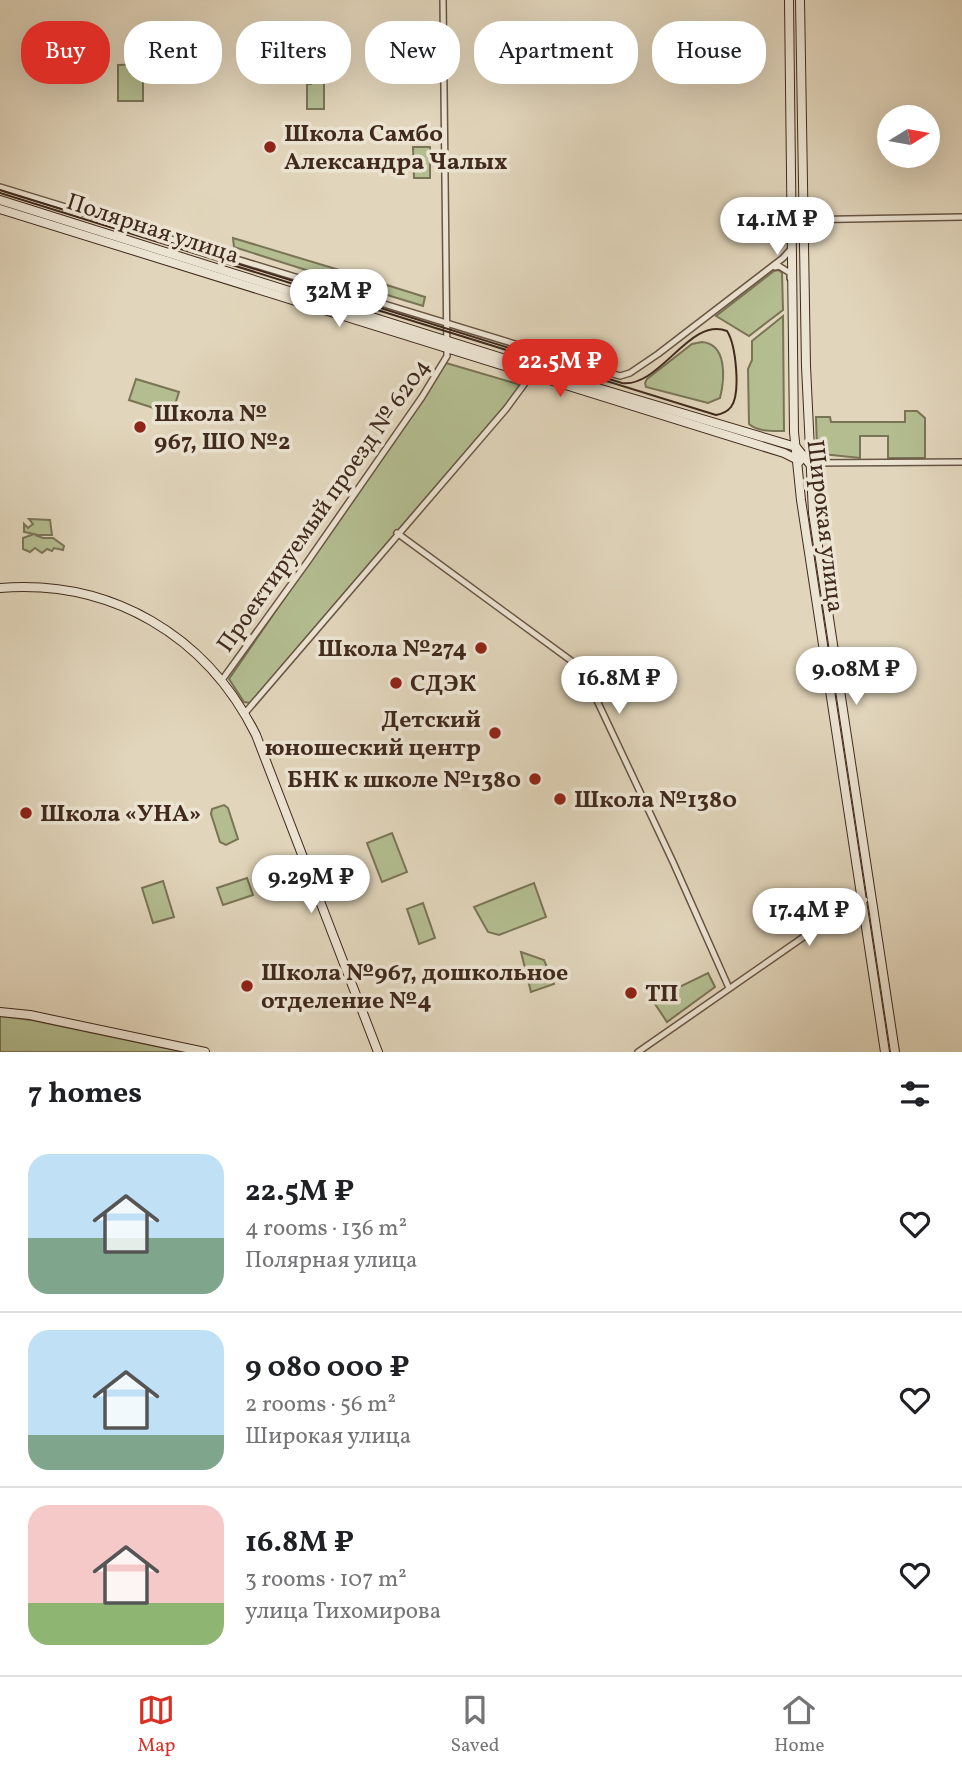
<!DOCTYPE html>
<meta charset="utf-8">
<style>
:root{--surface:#fff;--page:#f6f6f6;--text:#202124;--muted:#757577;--line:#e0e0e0;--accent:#d93025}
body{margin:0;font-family:Vollkorn,serif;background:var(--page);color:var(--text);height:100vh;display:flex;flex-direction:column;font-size:26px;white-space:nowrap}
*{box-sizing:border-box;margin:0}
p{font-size:23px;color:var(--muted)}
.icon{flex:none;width:38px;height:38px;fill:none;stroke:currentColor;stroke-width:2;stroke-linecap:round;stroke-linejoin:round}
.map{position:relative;height:1052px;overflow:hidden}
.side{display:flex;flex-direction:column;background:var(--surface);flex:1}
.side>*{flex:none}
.banner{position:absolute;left:21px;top:21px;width:920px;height:63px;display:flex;gap:14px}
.needle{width:46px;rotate:79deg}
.controls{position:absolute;left:877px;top:105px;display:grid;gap:14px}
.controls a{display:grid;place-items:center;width:63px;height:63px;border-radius:50%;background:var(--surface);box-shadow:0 7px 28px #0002;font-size:35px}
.price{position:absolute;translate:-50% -60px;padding:0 16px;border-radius:24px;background:#fff;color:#222;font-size:23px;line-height:46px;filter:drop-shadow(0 2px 4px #0008)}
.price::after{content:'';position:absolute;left:50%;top:42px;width:21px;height:16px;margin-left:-10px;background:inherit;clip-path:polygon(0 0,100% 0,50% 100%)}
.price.current{background:var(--accent);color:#fff}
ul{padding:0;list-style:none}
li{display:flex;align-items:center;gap:21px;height:175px;padding:0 28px}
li+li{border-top:2px solid var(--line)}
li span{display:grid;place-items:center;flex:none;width:196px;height:140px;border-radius:21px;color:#555}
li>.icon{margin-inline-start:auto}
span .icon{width:84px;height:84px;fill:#fffc;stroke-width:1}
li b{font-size:30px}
h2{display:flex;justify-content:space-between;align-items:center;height:84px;padding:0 28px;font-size:30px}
.chip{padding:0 24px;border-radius:28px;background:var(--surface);box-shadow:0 7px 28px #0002;font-size:24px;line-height:63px}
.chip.current{background:var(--accent);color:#fff}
.dock{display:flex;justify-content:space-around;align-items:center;height:98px;border-top:2px solid var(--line);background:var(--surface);font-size:19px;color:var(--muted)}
.dock a{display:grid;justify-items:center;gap:4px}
.dock .current{color:var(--accent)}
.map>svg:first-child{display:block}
</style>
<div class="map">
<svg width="962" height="1052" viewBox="0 0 962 1052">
<rect width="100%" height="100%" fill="#e1d5bb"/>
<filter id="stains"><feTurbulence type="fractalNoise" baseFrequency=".00286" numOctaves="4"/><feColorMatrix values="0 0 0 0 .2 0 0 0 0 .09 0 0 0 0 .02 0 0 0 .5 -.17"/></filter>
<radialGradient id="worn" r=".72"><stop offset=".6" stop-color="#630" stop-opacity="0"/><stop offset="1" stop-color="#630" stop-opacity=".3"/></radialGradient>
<g fill="#b3bd90" stroke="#7a7456" stroke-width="2">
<path d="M143,64V78L138,79H143V101H118V65Z"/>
<path d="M311,80H324V109H307V84H311Z"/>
<path d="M413,147H430V178H414Z"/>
<path d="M233,238L356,275V286L234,247Z"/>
<path d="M779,270L782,273L783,310L749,336L716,316L774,271Z"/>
<path d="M358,276L425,297L423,306L358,286Z"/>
<path d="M783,316L784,431C772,431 758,432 749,424L748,369L752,360V341Z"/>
<path d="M702,342C727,344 725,378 720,398L708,403L646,387L645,383L647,379L692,344Z"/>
<path d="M446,363L518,384L520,388L250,703L244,702L229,679Z"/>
<path d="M136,379L179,392L172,414L129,400Z"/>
<path d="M905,411H917L925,418V458H888V436H860V458L822,454L817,450L816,417H830L831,422H905Z"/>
<path d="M29,519L50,520L52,535H35L43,538H53L64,546L63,550L54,548L52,551L47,549L42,553L35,548L30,552L23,549V538L34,534L24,532V524L28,528L33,524Z"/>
<path d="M224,805L228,808L238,839L226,845L220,842L211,814L212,809Z"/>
<path d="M392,833L407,872L382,882L367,843Z"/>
<path d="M247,878L253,895L223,905L217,888Z"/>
<path d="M163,881L174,917L153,923L142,888Z"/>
<path d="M534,883L546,917L499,935L488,932L474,907Z"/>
<path d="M423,903L435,938L419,944L407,909Z"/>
<path d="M521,952L544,960L554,984L531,992Z"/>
<path d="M708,973L715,987L667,1022L655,1004L675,989Z"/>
<path d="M0,1016L32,1020L184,1052H0Z"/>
</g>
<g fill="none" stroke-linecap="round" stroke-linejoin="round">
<g stroke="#695544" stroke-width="8">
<g id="street">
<path d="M0,187L620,376L630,373L658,354L783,258L792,248"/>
<path d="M792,220L962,217"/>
<path d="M775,267L779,266L790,273V278"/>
<path d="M809,463L962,462"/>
<path d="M397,533L577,665L585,675L673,862L729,988"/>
<path d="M222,680L308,561L422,397L447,356L443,0"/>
<path d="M245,713L506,409L531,375"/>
<path d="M638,1052L854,902L865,900"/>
</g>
</g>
<g stroke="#412a1d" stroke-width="10">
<g id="secondary">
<path d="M789,0L794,432L801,500L885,1052"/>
<path d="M800,0L806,366L813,513L895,1052"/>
<path d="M0,200L601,389L796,447L809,463"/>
<path d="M0,209L784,453L800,461"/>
<path d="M0,588C112,579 207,636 256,735L378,1052"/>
<path d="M0,1012L30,1015L205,1052"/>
</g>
</g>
<use href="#street" stroke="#ece4d3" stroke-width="5"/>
<use href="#secondary" stroke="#ece4d3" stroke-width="8"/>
<path stroke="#412a1d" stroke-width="2" d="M0,190L622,383C660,388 690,316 727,331C736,345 741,394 731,407C727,412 722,414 716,415L0,193"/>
</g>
<g fill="#8f2418" stroke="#ece4d3" stroke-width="2.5">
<circle cx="270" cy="147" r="7"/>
<circle cx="140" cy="427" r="7"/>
<circle cx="481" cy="648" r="7"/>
<circle cx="396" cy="683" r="7"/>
<circle cx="495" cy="733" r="7"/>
<circle cx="535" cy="779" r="7"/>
<circle cx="560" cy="799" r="7"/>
<circle cx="26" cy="813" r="7"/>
<circle cx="247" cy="986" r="7"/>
<circle cx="631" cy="993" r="7"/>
</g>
<g text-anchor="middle" stroke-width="7" stroke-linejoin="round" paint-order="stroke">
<g font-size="24" font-weight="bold" fill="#412a1d" stroke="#ece4d3" text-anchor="start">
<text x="284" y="141">Школа Самбо<tspan x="284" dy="28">Александра Чалых</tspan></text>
<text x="154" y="421">Школа №<tspan x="154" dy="28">967, ШО №2</tspan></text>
<text x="467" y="656" text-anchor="end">Школа №274</text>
<text x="410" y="691">СДЭК</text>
<text x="481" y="727" text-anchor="end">Детский<tspan x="481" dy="28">юношеский центр</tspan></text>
<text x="521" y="787" text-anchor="end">БНК к школе №1380</text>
<text x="574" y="807">Школа №1380</text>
<text x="40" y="821">Школа «УНА»</text>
<text x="261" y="980">Школа №967, дошкольное<tspan x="261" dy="28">отделение №4</tspan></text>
<text x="645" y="1001">ТП</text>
</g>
<g font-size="24" fill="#412a1d" stroke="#ece4d3">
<text transform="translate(153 228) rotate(18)" y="8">Полярная улица</text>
<text transform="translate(323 505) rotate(-55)" y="8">Проектируемый проезд № 6204</text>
<text transform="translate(826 526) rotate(83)" y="8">Широкая улица</text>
</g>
</g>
<rect width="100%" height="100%" filter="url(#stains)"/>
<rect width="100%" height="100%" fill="url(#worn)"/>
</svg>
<div class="controls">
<a><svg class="needle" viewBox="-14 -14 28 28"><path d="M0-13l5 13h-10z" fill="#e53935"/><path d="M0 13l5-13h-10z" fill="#757577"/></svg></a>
</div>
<b class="price" style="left:777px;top:257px">14.1M ₽</b>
<b class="price" style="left:339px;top:329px">32M ₽</b>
<b class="price current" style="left:560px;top:399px">22.5M ₽</b>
<b class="price" style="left:856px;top:707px">9.08M ₽</b>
<b class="price" style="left:619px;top:716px">16.8M ₽</b>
<b class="price" style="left:311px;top:915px">9.29M ₽</b>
<b class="price" style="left:809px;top:948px">17.4M ₽</b>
<div class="banner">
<a class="chip current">Buy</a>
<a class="chip">Rent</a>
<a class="chip">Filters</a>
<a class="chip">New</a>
<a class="chip">Apartment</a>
<a class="chip">House</a>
</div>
</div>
<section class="side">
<h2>7 homes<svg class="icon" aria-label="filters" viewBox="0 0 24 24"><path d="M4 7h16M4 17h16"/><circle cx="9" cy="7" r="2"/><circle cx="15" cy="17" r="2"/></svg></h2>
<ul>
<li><span style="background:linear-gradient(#bfe0f5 60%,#7fa58c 0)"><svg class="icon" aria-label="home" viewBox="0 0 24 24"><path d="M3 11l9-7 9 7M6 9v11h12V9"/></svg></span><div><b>22.5M ₽</b><p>4 rooms · 136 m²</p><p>Полярная улица</p></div><svg class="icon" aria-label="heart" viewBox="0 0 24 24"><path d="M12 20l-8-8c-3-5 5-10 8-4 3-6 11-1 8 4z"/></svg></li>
<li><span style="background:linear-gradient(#bfe0f5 75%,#7fa58c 0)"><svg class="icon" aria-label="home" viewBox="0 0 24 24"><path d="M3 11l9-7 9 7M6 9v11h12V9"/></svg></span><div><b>9 080 000 ₽</b><p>2 rooms · 56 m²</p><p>Широкая улица</p></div><svg class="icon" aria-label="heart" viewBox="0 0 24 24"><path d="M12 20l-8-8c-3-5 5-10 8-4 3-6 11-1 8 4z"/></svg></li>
<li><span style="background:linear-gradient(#f6c9c9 70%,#8fb573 0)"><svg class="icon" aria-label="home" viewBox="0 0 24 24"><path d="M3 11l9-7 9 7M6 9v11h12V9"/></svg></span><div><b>16.8M ₽</b><p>3 rooms · 107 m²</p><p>улица Тихомирова</p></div><svg class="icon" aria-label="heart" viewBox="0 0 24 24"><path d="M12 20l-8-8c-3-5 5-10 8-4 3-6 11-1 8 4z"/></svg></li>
</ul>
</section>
<nav class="dock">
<a class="current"><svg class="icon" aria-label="map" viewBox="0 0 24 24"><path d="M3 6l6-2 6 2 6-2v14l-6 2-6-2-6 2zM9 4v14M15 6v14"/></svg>Map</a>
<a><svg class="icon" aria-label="saved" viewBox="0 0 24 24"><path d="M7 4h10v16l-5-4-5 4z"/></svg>Saved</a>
<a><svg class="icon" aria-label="home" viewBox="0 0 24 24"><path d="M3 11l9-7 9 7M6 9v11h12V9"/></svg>Home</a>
</nav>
